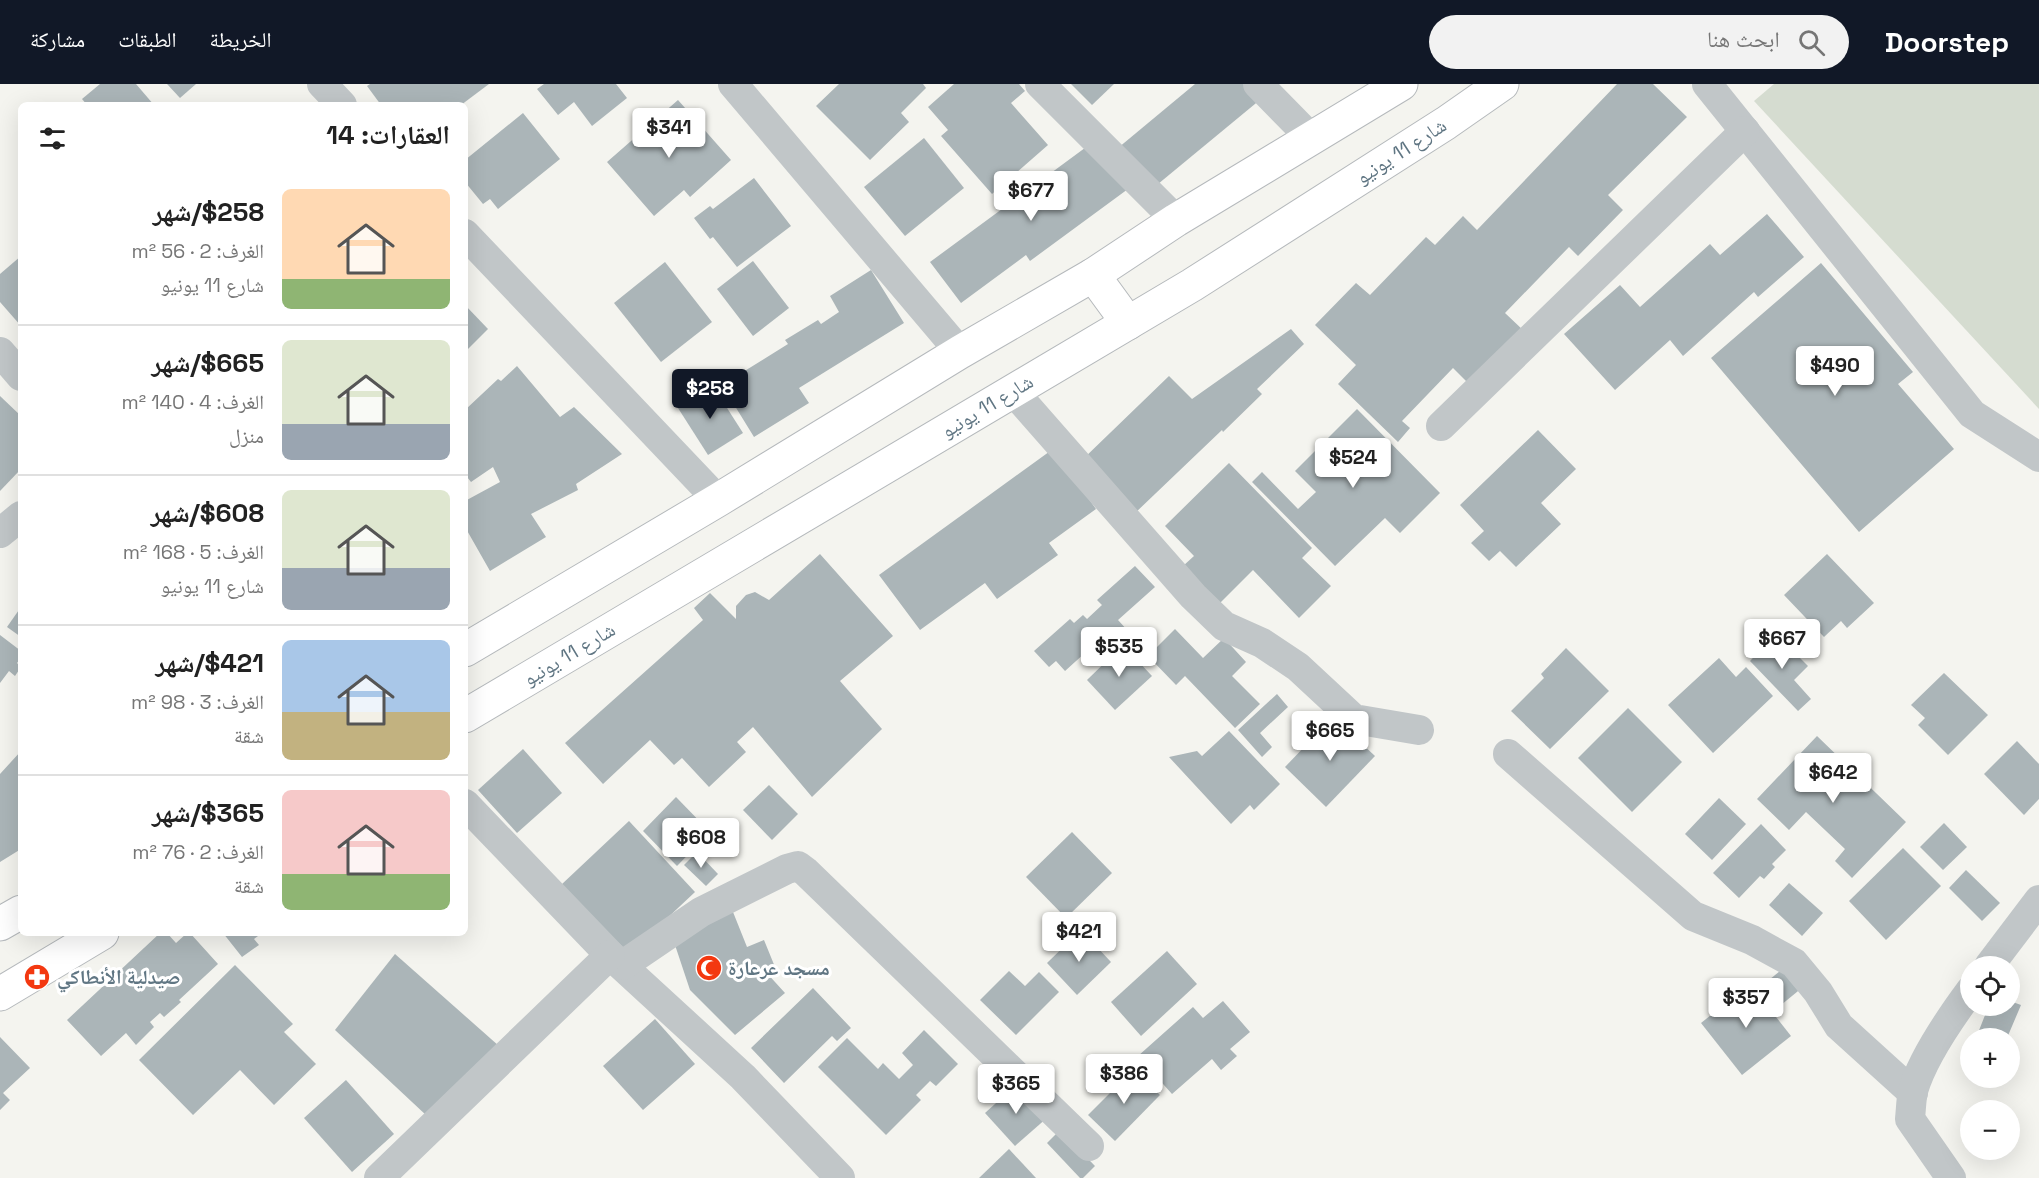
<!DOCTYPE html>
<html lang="ar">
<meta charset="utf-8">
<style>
:root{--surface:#fff;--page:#f2f2f2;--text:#222;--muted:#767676;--line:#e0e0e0;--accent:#111827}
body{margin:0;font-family:"Space Grotesk","Noto Naskh Arabic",sans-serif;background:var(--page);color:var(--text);direction:rtl;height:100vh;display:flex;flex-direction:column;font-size:22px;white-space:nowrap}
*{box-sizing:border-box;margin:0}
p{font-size:20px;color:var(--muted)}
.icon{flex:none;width:33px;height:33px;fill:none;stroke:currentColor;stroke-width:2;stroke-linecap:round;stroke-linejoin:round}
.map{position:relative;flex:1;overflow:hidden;direction:ltr}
.details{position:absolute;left:18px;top:18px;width:450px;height:834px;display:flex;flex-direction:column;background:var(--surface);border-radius:9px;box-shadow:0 6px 24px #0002;direction:rtl}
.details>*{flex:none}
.buttons{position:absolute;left:1960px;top:872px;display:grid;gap:12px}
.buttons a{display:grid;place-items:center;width:60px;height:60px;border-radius:50%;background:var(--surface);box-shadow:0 6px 24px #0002;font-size:30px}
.price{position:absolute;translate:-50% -51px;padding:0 14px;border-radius:6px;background:#fff;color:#222;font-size:20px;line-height:39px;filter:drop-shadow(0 2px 3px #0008)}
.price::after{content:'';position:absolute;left:50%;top:36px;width:18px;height:14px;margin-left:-9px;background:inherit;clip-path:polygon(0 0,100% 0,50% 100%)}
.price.selected{background:var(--accent);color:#fff}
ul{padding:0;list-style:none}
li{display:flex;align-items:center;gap:18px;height:150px;padding:0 18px}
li+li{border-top:2px solid var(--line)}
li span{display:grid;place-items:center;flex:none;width:168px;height:120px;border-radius:9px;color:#555}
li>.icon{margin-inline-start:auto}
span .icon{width:72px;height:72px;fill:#fffc;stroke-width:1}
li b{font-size:26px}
h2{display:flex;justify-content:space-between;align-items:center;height:72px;padding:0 18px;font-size:26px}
header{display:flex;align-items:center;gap:36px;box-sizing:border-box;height:84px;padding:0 30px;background:var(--accent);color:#fff}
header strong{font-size:28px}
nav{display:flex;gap:33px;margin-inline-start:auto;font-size:21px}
.search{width:420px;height:54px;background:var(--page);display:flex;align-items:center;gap:15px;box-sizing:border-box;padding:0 21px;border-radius:33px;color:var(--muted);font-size:22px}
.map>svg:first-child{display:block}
</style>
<header>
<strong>Doorstep</strong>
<div class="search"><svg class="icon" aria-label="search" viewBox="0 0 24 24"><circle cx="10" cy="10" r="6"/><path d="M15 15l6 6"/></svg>ابحث هنا</div>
<nav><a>الخريطة</a><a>الطبقات</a><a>مشاركة</a></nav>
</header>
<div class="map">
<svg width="2039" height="1094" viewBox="0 0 2039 1094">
<rect width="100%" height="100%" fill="#f4f4ef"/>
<path fill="#d5dcd0" d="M1774,0H2039V325L1754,17Z"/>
<g fill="#abb5b8">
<path d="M100,0H136L154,21H87L82,15Z"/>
<path d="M167,0H196L180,14Z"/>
<path d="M370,0H489L461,21H381L367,2Z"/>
<path d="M544,0H616L627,14L592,42L574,18L558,31L537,5Z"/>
<path d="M839,0H923L926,4L901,29L909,38L870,76L816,22Z"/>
<path d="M954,0H1019L1025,7L1011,19L1048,61L992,110L941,52L948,46L928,23Z"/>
<path d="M1071,0H1114L1092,21Z"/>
<path d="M1195,0H1249L1261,15L1152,105L1118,64Z"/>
<path d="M1617,0H1653L1687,33L1608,111L1623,126L1578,172L1569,163L1505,229L1524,247L1471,302L1453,284L1402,337L1410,344L1398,358L1338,300L1356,281L1315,241L1356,199L1370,211L1426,153L1435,161L1463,132L1477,146Z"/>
<path d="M678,16L731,76L690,113L684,106L654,132L607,78Z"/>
<path d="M523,29L560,75L498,125L490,115L483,120L465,98V76Z"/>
<path d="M924,54L964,104L905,152L864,103Z"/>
<path d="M1093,58L1128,105L1030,177L1026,171L961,219L930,178Z"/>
<path d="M754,94L791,142L737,183L713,153L710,155L694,134L710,122L713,125Z"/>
<path d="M1767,130L1804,173L1758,213L1754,208L1683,272L1670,256L1615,306L1564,250L1620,201L1640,223L1710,160L1720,171Z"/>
<path d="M21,172V242L0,218V190Z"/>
<path d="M753,177L789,224L753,252L717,205Z"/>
<path d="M665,178L712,238L661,278L614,219Z"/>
<path d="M1821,179L1913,288L1898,300L1954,365L1859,448L1711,274Z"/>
<path d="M871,186L904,239L799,304L809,319L754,353L722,301L788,260L785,256L818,236L821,240L839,228L830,212Z"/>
<path d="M465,221L488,245L465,268Z"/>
<path d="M1291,245L1304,260L1257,305L1262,310L1223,348L1222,346L1133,431L1081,377L1169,292L1192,315Z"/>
<path d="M517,282L560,333L574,323L622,370L576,400L578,406L531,430L546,453L490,487L465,443V417L500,398L493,383L471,398L467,393L465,394V326L498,295L501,297Z"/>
<path d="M713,302L743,349L708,371L678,324Z"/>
<path d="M0,312L21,332V385L0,407Z"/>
<path d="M1357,325L1440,409L1400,449L1385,434L1335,482L1252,398L1262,388L1298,425L1316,408L1295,387Z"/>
<path d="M1538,346L1576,385L1541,419L1561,440L1516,483L1500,467L1489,477L1471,459L1484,447L1460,421Z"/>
<path d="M1053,365L1096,425L1049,459L1058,471L997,515L985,499L920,546L879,491Z"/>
<path d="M1229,379L1312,464L1302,474L1331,502L1299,534L1253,486L1220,519L1183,482L1194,472L1165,442Z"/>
<path d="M820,470L893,552L840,597L882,645L812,713L753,643L737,658L746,668L709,703L682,674L674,681L650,656L603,700L565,659L703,536L694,524L710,509L736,535V522L746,511L755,508L769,516Z"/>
<path d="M1827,470L1874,519L1847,544L1841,537L1824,553L1784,511Z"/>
<path d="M1135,482L1155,503L1118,536L1128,547L1115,559L1107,549L1065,587L1056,577L1049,583L1034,567L1070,535L1074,539L1083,531L1087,535L1102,521L1097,516Z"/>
<path d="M21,523V553L7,543Z"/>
<path d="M1175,545L1203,574L1224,554L1246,578L1232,592L1260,620L1235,644L1185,592L1176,601L1148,572Z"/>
<path d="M1776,550L1808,582L1794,596L1811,615L1798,627L1750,577Z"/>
<path d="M0,551L21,567V574L17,579L21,583L15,592L9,587L0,599Z"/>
<path d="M1123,561L1152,592L1115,626L1087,596Z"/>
<path d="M1566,564L1609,607L1550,665L1511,627L1544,594L1541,590Z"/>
<path d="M1719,574L1736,593L1746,583L1773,612L1713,669L1668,621Z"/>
<path d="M1944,589L1988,631L1948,671L1918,641L1925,634L1911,621Z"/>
<path d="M1277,610L1288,623L1260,649L1272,663L1262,673L1238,646Z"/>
<path d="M1628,624L1682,678L1632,728L1578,674Z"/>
<path d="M1333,633L1375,672L1326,723L1285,683Z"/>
<path d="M1229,647L1280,700L1254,726L1250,721L1231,740L1169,673L1197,667L1202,672Z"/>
<path d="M1817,652L1906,738L1852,794L1835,777L1845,765L1806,728L1789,746L1757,715Z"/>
<path d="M2017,657L2039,680V715L2024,731L1984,690Z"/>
<path d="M523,665L562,709L517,749L478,706Z"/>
<path d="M21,667V751L18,753L21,758V765L0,778V690Z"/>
<path d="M769,701L798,730L772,756L743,726Z"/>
<path d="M676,713L710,748L677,782L643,747Z"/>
<path d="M1719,714L1746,740L1712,776L1685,750Z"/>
<path d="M629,737L695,808L627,872L561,801Z"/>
<path d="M1944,739L1967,763L1943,786L1920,763Z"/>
<path d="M1761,740L1786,766L1772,780L1775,783L1764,795L1760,792L1739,814L1713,789Z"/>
<path d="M1072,748L1112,789L1066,834L1026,793Z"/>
<path d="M1903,764L1941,802L1886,856L1849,817Z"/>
<path d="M697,768L718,790L706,802L684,781Z"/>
<path d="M1966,786L2000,819L1982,837L1949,804Z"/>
<path d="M1789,799L1823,829L1802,852L1769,821Z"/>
<path d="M729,818L747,863L764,856L775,883L765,887L785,909L735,951L690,906L672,852Z"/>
<path d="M1081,846L1111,878L1077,911L1047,879Z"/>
<path d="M160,849H167L176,859L187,849H190L218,880L179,916L181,918L164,933L160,929L150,938L154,943L136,961L126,949L101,972L67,936Z"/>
<path d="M223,849H262L254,855L259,861L242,873Z"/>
<path d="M1167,867L1197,900L1141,952L1111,918Z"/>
<path d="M395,870L499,962L427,1032L335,946Z"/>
<path d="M235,881L293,940L284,948L316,980L274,1021L240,986L193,1031L139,976Z"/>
<path d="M1786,882L1803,903L1781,921L1764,900Z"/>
<path d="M1009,887L1025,902L1039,888L1059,908L1016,951L980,916Z"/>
<path d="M2010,895L2018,898L2010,917L2021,921L2007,954H1976L1989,921H2010Z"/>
<path d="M1750,900L1791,952L1742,991L1701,939Z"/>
<path d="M813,904L851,944L837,957L832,952L784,999L751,964Z"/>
<path d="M1223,917L1250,948L1230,965L1237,972L1221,986L1212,975L1172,1010L1138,972L1193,923L1203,934Z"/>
<path d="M655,935L695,980L643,1026L603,982Z"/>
<path d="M924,946L958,980L936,1002L930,997L916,1011L921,1016L886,1051L818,983L847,954L878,985L883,979L899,995L913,981L902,969Z"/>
<path d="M0,953L30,984L3,1009L10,1016L0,1026Z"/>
<path d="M1134,985L1160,1011L1115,1057L1088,1031Z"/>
<path d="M346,996L394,1050L352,1088L304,1034Z"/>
<path d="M1017,1000L1048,1033L1015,1062L985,1029Z"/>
<path d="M1060,1046L1095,1082L1083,1094H1080L1047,1059Z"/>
<path d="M1009,1065L1036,1094H979Z"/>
</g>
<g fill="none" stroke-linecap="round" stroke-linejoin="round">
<g stroke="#b5b9bc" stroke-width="35">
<g id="trunk">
<path d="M1093,191L1128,239"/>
<path d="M465,566L718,416L960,268L1093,191L1176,136L1401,0"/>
<path d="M465,632L1192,201L1446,39L1502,0"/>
<path d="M0,840L21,828"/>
<path d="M0,910L102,849"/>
</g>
</g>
<g stroke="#c1c6c8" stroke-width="30">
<path d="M322,0L342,21"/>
<path d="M733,0L960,268"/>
<path d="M1040,0L1176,136"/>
<path d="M1258,0L1312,55"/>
<path d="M1707,0L1972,330L2039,373"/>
<path d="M465,150L718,416"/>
<path d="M0,268L21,292"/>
<path d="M1013,307L1193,512L1224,542L1262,559L1298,583L1354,635L1419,646"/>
<path d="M1441,342L1745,47"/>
<path d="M0,449L21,432"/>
<path d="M1508,670L1693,832L1752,856L1794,879L1818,908L1839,942L1913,1009"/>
<path d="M465,720L610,871L743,993L840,1094"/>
<path d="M623,881L701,828L787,785L798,782L806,788L1089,1062"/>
<path d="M1989,882L2039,816"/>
<path d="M379,1094L610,871"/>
<path d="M1951,1094L1910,1035C1911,1026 1911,1016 1913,1007C1922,975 1951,933 1971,906"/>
</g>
<use href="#trunk" stroke="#fff" stroke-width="33"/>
</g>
<defs>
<g id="mosque-disc" transform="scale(1.35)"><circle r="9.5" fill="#f33810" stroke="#fff"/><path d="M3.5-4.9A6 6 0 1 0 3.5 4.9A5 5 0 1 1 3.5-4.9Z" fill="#fff"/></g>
<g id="pharmacy-disc" transform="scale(1.35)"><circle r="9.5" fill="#f33810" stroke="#fff"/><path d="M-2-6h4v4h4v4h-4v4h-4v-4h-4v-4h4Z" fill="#fff"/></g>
</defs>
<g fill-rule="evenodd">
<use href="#mosque-disc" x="709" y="884"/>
<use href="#pharmacy-disc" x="37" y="893"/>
</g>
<g text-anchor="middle" stroke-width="6" stroke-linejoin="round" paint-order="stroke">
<g font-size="20" fill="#607683" stroke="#fff">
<text transform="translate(1401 67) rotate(-33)" y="7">شارع 11 يونيو</text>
<text transform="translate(987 322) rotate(-31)" y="7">شارع 11 يونيو</text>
<text transform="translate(569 570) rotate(-31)" y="7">شارع 11 يونيو</text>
</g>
<g font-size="20" font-weight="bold" fill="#607683" stroke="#fff" text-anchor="start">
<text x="728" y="891">مسجد عرعارة</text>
<text x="57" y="900">صيدلية الأنطاكي</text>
</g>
</g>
</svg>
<div class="buttons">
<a><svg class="icon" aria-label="locate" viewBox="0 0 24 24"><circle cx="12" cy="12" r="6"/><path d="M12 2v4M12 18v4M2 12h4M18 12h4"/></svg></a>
<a>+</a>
<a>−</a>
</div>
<b class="price" style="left:669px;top:75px">$341</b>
<b class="price" style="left:1031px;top:138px">$677</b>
<b class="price" style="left:1835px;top:313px">$490</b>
<b class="price selected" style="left:710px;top:336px">$258</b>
<b class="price" style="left:1353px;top:405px">$524</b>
<b class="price" style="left:1782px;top:586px">$667</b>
<b class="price" style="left:1119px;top:594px">$535</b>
<b class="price" style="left:1330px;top:678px">$665</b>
<b class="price" style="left:1833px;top:720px">$642</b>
<b class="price" style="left:701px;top:785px">$608</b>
<b class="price" style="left:1079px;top:879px">$421</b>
<b class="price" style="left:1746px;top:945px">$357</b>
<b class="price" style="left:1124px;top:1021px">$386</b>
<b class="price" style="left:1016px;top:1031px">$365</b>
<section class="details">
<h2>العقارات: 14<svg class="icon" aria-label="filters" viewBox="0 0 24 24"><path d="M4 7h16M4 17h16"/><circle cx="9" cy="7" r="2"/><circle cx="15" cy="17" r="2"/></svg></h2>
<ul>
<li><span style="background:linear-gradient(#ffd9b3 75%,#8fb573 0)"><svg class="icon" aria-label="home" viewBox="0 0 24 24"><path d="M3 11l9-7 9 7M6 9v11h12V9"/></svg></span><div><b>$258/شهر</b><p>الغرف: 2 · 56 m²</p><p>شارع 11 يونيو</p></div></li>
<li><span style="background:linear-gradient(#dfe7d0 70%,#9aa5b1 0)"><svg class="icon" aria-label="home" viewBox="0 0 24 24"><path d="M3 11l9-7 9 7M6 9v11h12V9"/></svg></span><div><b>$665/شهر</b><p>الغرف: 4 · 140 m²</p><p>منزل</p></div></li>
<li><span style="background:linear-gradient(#dfe7d0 65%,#9aa5b1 0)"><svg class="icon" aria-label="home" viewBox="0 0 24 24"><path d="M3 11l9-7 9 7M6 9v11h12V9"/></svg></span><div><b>$608/شهر</b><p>الغرف: 5 · 168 m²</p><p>شارع 11 يونيو</p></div></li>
<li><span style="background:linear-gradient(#a9c7e8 60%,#c2b280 0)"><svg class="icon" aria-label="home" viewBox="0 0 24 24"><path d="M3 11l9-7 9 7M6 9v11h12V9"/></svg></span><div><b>$421/شهر</b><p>الغرف: 3 · 98 m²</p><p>شقة</p></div></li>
<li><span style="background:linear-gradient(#f6c9c9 70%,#8fb573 0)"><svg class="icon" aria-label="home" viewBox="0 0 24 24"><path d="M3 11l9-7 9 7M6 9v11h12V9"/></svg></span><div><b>$365/شهر</b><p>الغرف: 2 · 76 m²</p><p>شقة</p></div></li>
</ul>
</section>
</div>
